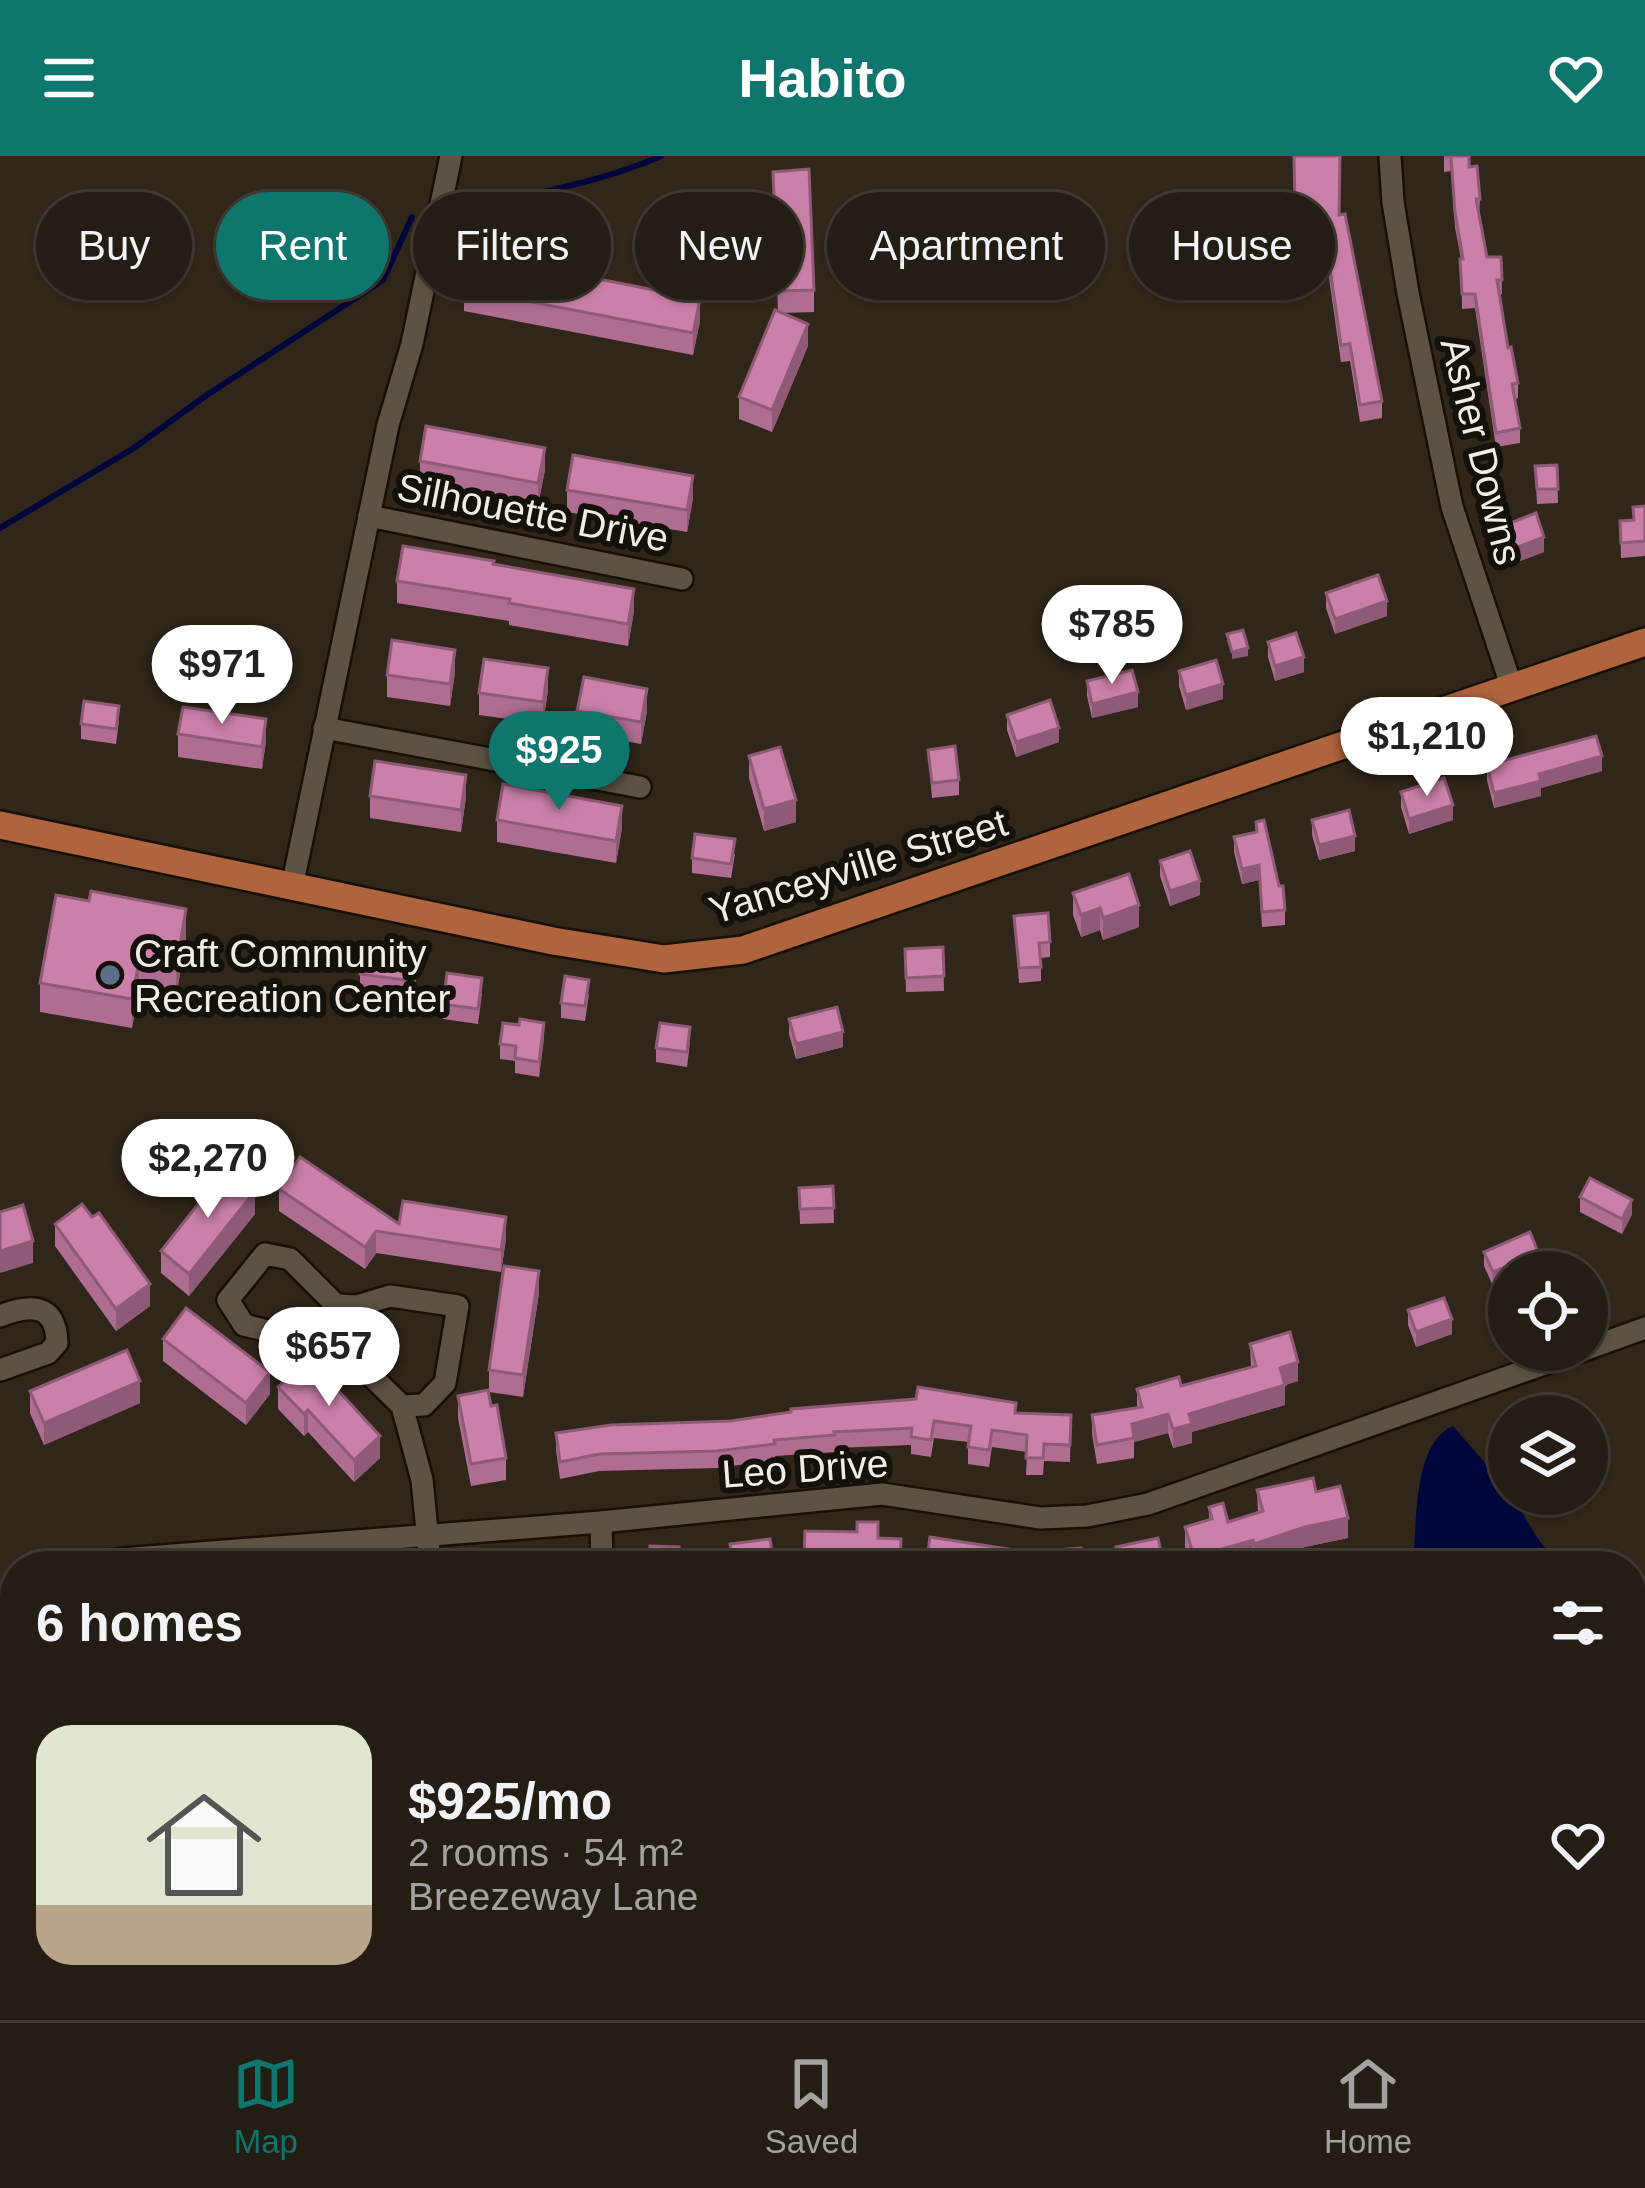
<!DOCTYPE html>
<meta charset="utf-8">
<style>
:root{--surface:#241d14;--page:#302a22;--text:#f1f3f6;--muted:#a3a2a0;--line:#413b34;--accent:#0f766e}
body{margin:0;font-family:Helvetica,sans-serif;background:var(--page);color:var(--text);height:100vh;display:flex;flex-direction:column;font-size:45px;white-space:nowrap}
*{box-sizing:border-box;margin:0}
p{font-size:39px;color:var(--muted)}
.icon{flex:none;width:66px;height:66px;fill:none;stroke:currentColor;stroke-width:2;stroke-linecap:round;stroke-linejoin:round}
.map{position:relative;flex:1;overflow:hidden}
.side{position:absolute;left:0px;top:1395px;width:1647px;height:471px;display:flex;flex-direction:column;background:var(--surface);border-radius:48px 48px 0 0;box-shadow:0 3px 9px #0004,0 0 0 3px var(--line)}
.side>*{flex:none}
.banner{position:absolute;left:36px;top:36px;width:1575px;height:108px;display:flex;gap:24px}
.fabs{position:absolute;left:1488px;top:1095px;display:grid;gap:24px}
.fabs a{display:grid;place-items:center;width:120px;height:120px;border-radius:50%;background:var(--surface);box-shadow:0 3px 9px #0004,0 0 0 3px var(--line);font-size:60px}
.price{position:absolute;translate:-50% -102px;padding:0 27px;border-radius:42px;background:#fff;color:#222;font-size:39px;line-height:78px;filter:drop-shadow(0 3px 6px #0008)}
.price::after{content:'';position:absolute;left:50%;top:72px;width:36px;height:27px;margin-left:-18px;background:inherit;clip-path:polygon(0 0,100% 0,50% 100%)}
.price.current{background:var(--accent);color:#fff}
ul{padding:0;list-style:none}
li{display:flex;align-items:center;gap:36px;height:300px;padding:0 36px}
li+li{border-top:3px solid var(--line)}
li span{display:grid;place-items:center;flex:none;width:336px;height:240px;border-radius:36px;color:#555}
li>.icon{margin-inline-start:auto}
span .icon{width:144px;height:144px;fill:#fffc;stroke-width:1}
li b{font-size:51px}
h2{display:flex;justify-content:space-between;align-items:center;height:144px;padding:0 36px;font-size:51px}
.tag{padding:0 42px;border-radius:54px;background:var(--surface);box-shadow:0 3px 9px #0004,0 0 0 3px var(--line);font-size:42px;line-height:108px}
.tag.current{background:var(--accent);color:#fff}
header{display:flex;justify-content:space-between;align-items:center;height:156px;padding:0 36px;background:var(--accent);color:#fff;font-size:54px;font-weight:800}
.tab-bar{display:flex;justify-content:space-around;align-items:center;height:168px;border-top:3px solid var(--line);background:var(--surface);font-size:33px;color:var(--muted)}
.tab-bar a{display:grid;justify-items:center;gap:6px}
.tab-bar .current{color:var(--accent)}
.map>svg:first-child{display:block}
</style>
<header><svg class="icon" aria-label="menu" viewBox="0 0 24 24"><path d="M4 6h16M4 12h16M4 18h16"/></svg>Habito<svg class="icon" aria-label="heart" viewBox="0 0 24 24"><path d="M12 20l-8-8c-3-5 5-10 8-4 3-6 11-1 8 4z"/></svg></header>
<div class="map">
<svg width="1645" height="1864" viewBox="0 0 1645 1864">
<rect width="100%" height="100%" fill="#30271a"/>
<path fill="#414411" d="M15,1804V1851H1134L1288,1864H0V1807Z"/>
<path fill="#00063c" d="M1453,1270C1474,1294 1496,1319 1514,1344C1534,1372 1535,1389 1567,1410H1413C1417,1371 1412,1287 1453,1270Z"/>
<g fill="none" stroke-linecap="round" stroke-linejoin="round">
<g stroke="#00063c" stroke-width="6">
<path d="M482,50C542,36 604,25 661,0"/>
<path d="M0,372L134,292L204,241L383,124L412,61"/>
<path d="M1632,1629L1645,1635"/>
</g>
<g stroke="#171005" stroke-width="26">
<g id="minor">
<path d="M1390,0L1393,46L1408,137L1452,351L1512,532"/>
<path d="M369,360L682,423"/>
<path d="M324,572L640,631"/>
<path d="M292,731L388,269L412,188L451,0"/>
<path d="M0,1160C30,1148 56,1147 57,1187L48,1197L0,1214"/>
<path d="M1587,1193L1645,1172"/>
<path d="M345,1194C342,1175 347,1165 357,1150"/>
<path d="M402,1250L424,1249L445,1227L458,1150L390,1140L357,1150L336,1149L290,1103L265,1098L228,1144L244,1169L345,1194L402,1250L422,1324L430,1405L428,1410"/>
<path d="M601,1366L602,1410"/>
<path d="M77,1410L122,1403L601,1366L882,1338L1040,1362L1087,1360L1148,1348L1584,1194"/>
<path d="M0,1440L15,1432"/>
<path d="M0,1627L15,1638"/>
<path d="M1632,1767L1645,1768"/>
</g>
</g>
<g stroke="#171005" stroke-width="32">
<path id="major" d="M0,669L553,785L664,803L743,794L1645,486"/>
</g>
<use href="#minor" stroke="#5d5345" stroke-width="21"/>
<use href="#major" stroke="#af643d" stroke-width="27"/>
</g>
<g fill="#af6e91">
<path d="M1294,0L1339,59L1382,245V262L1360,266L1350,205L1341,206L1328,115L1308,119L1298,68H1295Z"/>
<path d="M1444,0H1469V11L1480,43L1479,58L1487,101H1501L1502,138L1499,139L1508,192L1518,227V242L1515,243L1520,272V287L1496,291L1475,152L1462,153L1461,103L1455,71L1451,15L1444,16Z"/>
<path d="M773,16L814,134V156L781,157L808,190L772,276L739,263V241L778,156Z"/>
<path d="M464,133L700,165L693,199L464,155Z"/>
<path d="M420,305L545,314L538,349L420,327Z"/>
<path d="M1557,309L1558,347L1537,348L1535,310Z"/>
<path d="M567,334L693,342L687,376L567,356Z"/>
<path d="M1645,350V400L1621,402L1620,365L1633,364Z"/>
<path d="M1503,370L1544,396L1512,408L1503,384Z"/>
<path d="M494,408L634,455L628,490L509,469V465L397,447V425Z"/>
<path d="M1326,437L1387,460L1335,478L1326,452Z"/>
<path d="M1083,458L1118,493L1090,501L1083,473Z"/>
<path d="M1268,486L1304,516L1275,525L1268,501Z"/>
<path d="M1179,515L1223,543L1186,554L1179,530Z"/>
<path d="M455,516L450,550L387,541V519Z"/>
<path d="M1087,525L1138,551L1092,562L1087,540Z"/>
<path d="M548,534L543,568L479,559V537Z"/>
<path d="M577,555H647L641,588L577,577Z"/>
<path d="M1007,559L1059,586L1016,601L1007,574Z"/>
<path d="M119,565L116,588L81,583V568Z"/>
<path d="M178,578L266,585L262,613L178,601Z"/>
<path d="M928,594L959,624V639L932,642Z"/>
<path d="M749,600L796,666L764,675L749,622Z"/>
<path d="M1487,609L1602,615L1541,632V640L1494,652L1487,624Z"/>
<path d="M1401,636L1453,664L1409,678L1401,651Z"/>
<path d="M370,640L466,641L461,676L370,662Z"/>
<path d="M497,664L622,672L616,707L497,686Z"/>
<path d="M1312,664L1355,695L1319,704L1312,679Z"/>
<path d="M1234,681L1285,754V769L1262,771L1259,724L1242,728L1234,696Z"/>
<path d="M735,698L731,722L692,717V702Z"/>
<path d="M1160,705L1200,739L1170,750L1160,720Z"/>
<path d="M1073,737L1139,771L1103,784L1100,774L1081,781L1073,759Z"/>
<path d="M1014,760L1050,786V801L1041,802V825L1019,827Z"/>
<path d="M186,782L176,841L139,835L132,872L40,856V827Z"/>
<path d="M943,791L944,835L906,836L905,793Z"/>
<path d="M417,817L413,847L360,840V818Z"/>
<path d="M482,837L478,868L443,863V848Z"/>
<path d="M589,838L585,865L561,862V847Z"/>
<path d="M789,863L843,891L796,903L789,878Z"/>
<path d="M544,882L539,921L515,917V905L500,903V888Z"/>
<path d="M690,886L687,911L656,906V892Z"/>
<path d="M833,1030L834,1067L800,1068L799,1032Z"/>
<path d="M279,1033L399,1068L506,1083L501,1116L376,1097L365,1113L279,1055Z"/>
<path d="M1580,1041L1632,1058L1622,1078L1580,1056Z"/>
<path d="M255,1058L189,1140L161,1117V1095Z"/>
<path d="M55,1068L150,1150L116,1175L55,1090Z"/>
<path d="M1484,1096L1538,1111L1526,1116H1509V1123L1493,1130L1484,1110Z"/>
<path d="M539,1137L523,1241L489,1236V1214Z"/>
<path d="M1408,1154L1452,1178L1416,1191L1408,1169Z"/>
<path d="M163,1183L270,1238L246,1269L163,1205Z"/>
<path d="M1250,1188L1298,1225L1285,1229V1249L1192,1276V1287L1173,1292L1168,1277L1134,1286V1302L1097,1308L1092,1278V1259L1137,1252V1233L1181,1230L1251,1212Z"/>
<path d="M278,1231L380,1302L354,1326L308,1276L304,1280L278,1253Z"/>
<path d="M30,1235L140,1247L44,1289L30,1257Z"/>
<path d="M458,1240L491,1250L506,1302V1324L471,1330L458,1262Z"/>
<path d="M1016,1257L1071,1259L1070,1306L1044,1305L1043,1319H1026L1027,1296L992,1291L989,1311L968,1308V1286L934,1282L931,1301L911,1298V1289L835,1292V1296L775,1300V1304L717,1312L599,1315L560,1323L556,1294V1277Z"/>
<path d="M1257,1334L1316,1336L1348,1382L1305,1391L1254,1408L1253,1403L1231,1410H1191L1185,1391V1371L1209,1364V1351L1228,1366L1258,1357Z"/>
<path d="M805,1375L878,1382L900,1410H804Z"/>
<path d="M1632,1658L1645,1660V1709L1636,1708L1634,1731L1632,1730Z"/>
<path d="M0,1670L15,1680V1729L0,1719Z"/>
<path d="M1632,1804L1645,1805V1859L1573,1851H1632Z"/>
</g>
<g fill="#8e5a76">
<path d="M700,143V165L693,199V177Z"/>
<path d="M808,168V190L772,276V254Z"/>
<path d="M545,292V314L538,349V327Z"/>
<path d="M693,320V342L687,376V354Z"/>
<path d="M1544,381V396L1512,408V393Z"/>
<path d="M634,433V455L628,490V468Z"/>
<path d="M1387,445V460L1335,478V463Z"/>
<path d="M1118,478V493L1090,501V486Z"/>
<path d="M1248,492V500L1232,503V496Z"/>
<path d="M455,494V516L450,550V528Z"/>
<path d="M1304,501V516L1275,525V510Z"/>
<path d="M548,512V534L543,568V546Z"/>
<path d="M1223,528V543L1186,554V539Z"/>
<path d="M647,533V555L641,588V566Z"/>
<path d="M1138,536V551L1092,562V548Z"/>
<path d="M266,563V585L262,613V591Z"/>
<path d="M1059,572V586L1016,601V586Z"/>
<path d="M1602,600V615L1541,632V640L1494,652V637L1539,618Z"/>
<path d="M466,619V641L461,676V654Z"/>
<path d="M796,644V666L764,675V653Z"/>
<path d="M1453,649V664L1409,678V663Z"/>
<path d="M622,650V672L616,707V685Z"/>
<path d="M1355,680V695L1319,704V689Z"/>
<path d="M1259,709V724L1242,728V713Z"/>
<path d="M1200,725V739L1170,750V735Z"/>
<path d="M1139,749V771L1103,784V762Z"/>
<path d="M1100,752V774L1081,781V759Z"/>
<path d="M186,753V782L176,841V812Z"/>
<path d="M417,795V817L413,847V825Z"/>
<path d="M139,805V835L132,872V843Z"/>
<path d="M544,867V882L539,921V906Z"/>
<path d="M843,876V891L796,903V888Z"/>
<path d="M255,1035V1058L189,1140V1118Z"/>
<path d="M1632,1044V1058L1622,1078V1063Z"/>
<path d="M506,1061V1083L501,1116V1094Z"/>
<path d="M376,1075V1097L365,1113V1091Z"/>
<path d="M33,1085V1107L0,1117V1095Z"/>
<path d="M1538,1096V1111L1526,1116H1509V1123L1493,1130V1116Z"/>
<path d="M539,1115V1137L523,1241V1219Z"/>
<path d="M150,1128V1150L116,1175V1153Z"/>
<path d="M1452,1163V1178L1416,1191V1176Z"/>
<path d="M1298,1206V1225L1280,1231V1212Z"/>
<path d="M270,1216V1238L246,1269V1247Z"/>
<path d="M140,1225V1247L44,1289V1267Z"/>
<path d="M1285,1229V1249L1192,1276V1287L1173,1292V1273L1189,1258Z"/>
<path d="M308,1254V1276L304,1280V1258Z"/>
<path d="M1168,1258V1277L1134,1286L1132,1268Z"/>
<path d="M380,1280V1302L354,1326V1304Z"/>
<path d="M1348,1362V1382L1305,1391L1254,1408V1388L1305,1371Z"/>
<path d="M1253,1384V1403L1231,1410H1194V1401Z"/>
</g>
<g fill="#cb80a9" stroke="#8e5a76" stroke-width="3">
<path d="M1294,0H1340L1339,59L1345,58L1382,245L1360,249L1350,188L1341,189L1328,98L1308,102L1298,51H1295Z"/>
<path d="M1444,0H1469V11L1477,10L1480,43H1476L1487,101H1501L1502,124H1497L1508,192L1511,191L1518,227L1512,228L1520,272L1496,277L1475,138H1462L1460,103H1463L1455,56L1451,1Z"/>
<path d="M809,13L814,134L778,135L773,16Z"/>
<path d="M471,98L700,143L693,177L464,133Z"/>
<path d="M775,154L808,168L772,254L739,241Z"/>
<path d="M426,270L545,292L538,327L420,305Z"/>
<path d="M573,299L693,320L687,354L567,334Z"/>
<path d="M1557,309L1558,333H1537L1535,310Z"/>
<path d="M1645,350V385L1621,387L1620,365L1634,364L1633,351Z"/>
<path d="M1536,357L1544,381L1512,393L1503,370Z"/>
<path d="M403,390L494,405L493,408L634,433L628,468L509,447L510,443L397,425Z"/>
<path d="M1378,419L1387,445L1335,463L1326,437Z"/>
<path d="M1110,450L1118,478L1090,486L1083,458Z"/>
<path d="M1243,474L1248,492L1232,496L1227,478Z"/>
<path d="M1296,477L1304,501L1275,510L1268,486Z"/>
<path d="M392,484L455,494L450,528L387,519Z"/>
<path d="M484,503L548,512L543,546L479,537Z"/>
<path d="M1216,504L1223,528L1186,539L1179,515Z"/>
<path d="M1132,514L1138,536L1092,548L1087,525Z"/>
<path d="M584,521L647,533L641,566L577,555Z"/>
<path d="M1050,544L1059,572L1016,586L1007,559Z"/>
<path d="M84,545L119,550L116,573L81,568Z"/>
<path d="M183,551L266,563L262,591L178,578Z"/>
<path d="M1596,580L1602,600L1539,618L1541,625L1494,637L1487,609Z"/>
<path d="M955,590L959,624L932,627L928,594Z"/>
<path d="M780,591L796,644L764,653L749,600Z"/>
<path d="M375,605L466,619L461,654L370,640Z"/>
<path d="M1444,622L1453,649L1409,663L1401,636Z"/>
<path d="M503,628L622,650L616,685L497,664Z"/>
<path d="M1349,654L1355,680L1319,689L1312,664Z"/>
<path d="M1264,664L1279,730H1283L1285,754L1262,756L1259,709L1242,713L1234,681L1257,676L1256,666Z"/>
<path d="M695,678L735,683L731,708L692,702Z"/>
<path d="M1190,695L1200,725L1170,735L1160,705Z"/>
<path d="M1129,718L1139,749L1103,762L1100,752L1081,759L1073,737Z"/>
<path d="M91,735L186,753L176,812L139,805L132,843L40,827L56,739L89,745Z"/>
<path d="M1048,757L1050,786L1039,787L1041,811L1019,812L1014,760Z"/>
<path d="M364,788L417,795L413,825L360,818Z"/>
<path d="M943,791L944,820L906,822L905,793Z"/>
<path d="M447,817L482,822L478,853L443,848Z"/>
<path d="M565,820L589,824L585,850L561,847Z"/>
<path d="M837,851L843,876L796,888L789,863Z"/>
<path d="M520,863L544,867L539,906L515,902L516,890L500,888L503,867L519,869Z"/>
<path d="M660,867L690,871L687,896L656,892Z"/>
<path d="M300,1001L399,1068L403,1045L506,1061L501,1094L376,1075L365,1091L279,1033Z"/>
<path d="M226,1013L255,1035L189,1118L161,1095Z"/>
<path d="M1590,1022L1632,1044L1622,1063L1580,1041Z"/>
<path d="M833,1030L834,1052L800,1053L799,1032Z"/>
<path d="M82,1048L92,1061L99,1057L150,1128L116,1153L55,1068Z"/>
<path d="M23,1049L33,1085L0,1095V1056Z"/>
<path d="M1530,1076L1538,1096L1493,1116L1484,1096Z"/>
<path d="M504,1110L539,1115L523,1219L489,1214Z"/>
<path d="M1444,1142L1452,1163L1416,1176L1408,1154Z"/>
<path d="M186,1152L270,1216L246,1247L163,1183Z"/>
<path d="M1290,1176L1298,1206L1280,1212L1285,1229L1189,1258L1192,1268L1173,1273L1168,1258L1132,1268L1134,1282L1097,1289L1092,1259L1142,1251L1137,1233L1179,1221L1181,1230L1256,1210L1250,1188Z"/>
<path d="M127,1194L140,1225L44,1267L30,1235Z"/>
<path d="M309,1203L380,1280L354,1304L308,1254L304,1258L278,1231Z"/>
<path d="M918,1231L1016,1247L1015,1257L1071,1259L1070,1289L1044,1288L1043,1302H1026L1027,1279L992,1274L989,1294L968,1291L971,1270L934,1265L931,1284L911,1281L912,1272L834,1276L835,1279L774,1284L775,1288L717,1295L599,1298L560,1306L556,1277L611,1269L731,1265L791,1256V1253L916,1243Z"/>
<path d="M488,1234L491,1250L497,1249L506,1302L471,1308L458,1240Z"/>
<path d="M1313,1322L1316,1336L1340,1330L1348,1362L1305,1371L1254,1388L1253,1384L1194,1401L1185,1371L1212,1363L1209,1351L1223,1347L1228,1366L1263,1355L1257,1334Z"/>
<path d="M857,1366H878V1382L901,1383L900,1410H856V1406L804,1404L805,1375L857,1376Z"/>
<path d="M930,1381L1027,1396L1081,1392L1083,1410H926Z"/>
<path d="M1158,1382L1164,1409L1120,1410L1116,1391Z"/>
<path d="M770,1383L774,1410H733L730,1388Z"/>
<path d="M650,1390L679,1391L678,1410H649Z"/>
<path d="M1632,1658L1645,1660V1691L1636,1690L1634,1712H1632Z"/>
<path d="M0,1670L15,1680V1714L0,1705Z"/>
<path d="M1632,1804L1645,1805V1838L1632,1836Z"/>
</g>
<circle fill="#5c6f8a" stroke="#14110b" stroke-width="4.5" cx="110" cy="819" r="12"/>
<g text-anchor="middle" stroke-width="12" stroke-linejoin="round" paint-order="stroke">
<g font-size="39" fill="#f2ece4" stroke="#14110b">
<text transform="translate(1482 295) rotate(76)" y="14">Asher Downs</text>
<text transform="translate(533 356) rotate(11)" y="14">Silhouette Drive</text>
<text transform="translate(858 710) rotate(-17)" y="14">Yanceyville Street</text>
<text transform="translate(805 1312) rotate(-4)" y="14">Leo Drive</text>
</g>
<g font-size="39" fill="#f2ece4" stroke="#14110b" text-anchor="start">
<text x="134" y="811">Craft Community<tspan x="134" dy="45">Recreation Center</tspan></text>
</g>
</g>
</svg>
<div class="fabs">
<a><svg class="icon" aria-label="locate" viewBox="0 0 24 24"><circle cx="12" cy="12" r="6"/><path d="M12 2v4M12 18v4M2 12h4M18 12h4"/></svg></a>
<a><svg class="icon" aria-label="layers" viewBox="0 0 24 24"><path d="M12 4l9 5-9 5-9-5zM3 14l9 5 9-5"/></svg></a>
</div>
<b class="price" style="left:1112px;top:531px">$785</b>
<b class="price" style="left:222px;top:571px">$971</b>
<b class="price" style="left:1427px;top:643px">$1,210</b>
<b class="price current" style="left:559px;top:657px">$925</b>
<b class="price" style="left:208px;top:1065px">$2,270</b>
<b class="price" style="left:329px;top:1253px">$657</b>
<div class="banner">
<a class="tag">Buy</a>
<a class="tag current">Rent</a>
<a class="tag">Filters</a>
<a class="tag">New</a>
<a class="tag">Apartment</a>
<a class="tag">House</a>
</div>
<section class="side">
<h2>6 homes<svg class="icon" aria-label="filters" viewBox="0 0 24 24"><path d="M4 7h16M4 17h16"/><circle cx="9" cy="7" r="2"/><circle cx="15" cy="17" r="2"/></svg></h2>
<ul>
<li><span style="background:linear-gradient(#dfe7d0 75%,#b9a48a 0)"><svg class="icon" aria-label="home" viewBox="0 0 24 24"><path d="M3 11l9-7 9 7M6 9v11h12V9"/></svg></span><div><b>$925/mo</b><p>2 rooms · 54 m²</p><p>Breezeway Lane</p></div><svg class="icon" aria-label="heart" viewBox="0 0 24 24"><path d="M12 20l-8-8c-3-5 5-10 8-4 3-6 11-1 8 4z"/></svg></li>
</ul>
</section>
</div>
<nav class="tab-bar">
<a class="current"><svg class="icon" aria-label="map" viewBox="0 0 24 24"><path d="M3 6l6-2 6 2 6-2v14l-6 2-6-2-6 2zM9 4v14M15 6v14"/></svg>Map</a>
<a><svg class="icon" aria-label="saved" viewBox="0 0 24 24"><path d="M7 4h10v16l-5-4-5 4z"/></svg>Saved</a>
<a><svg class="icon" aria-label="home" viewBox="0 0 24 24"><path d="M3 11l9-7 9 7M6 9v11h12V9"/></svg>Home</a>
</nav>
